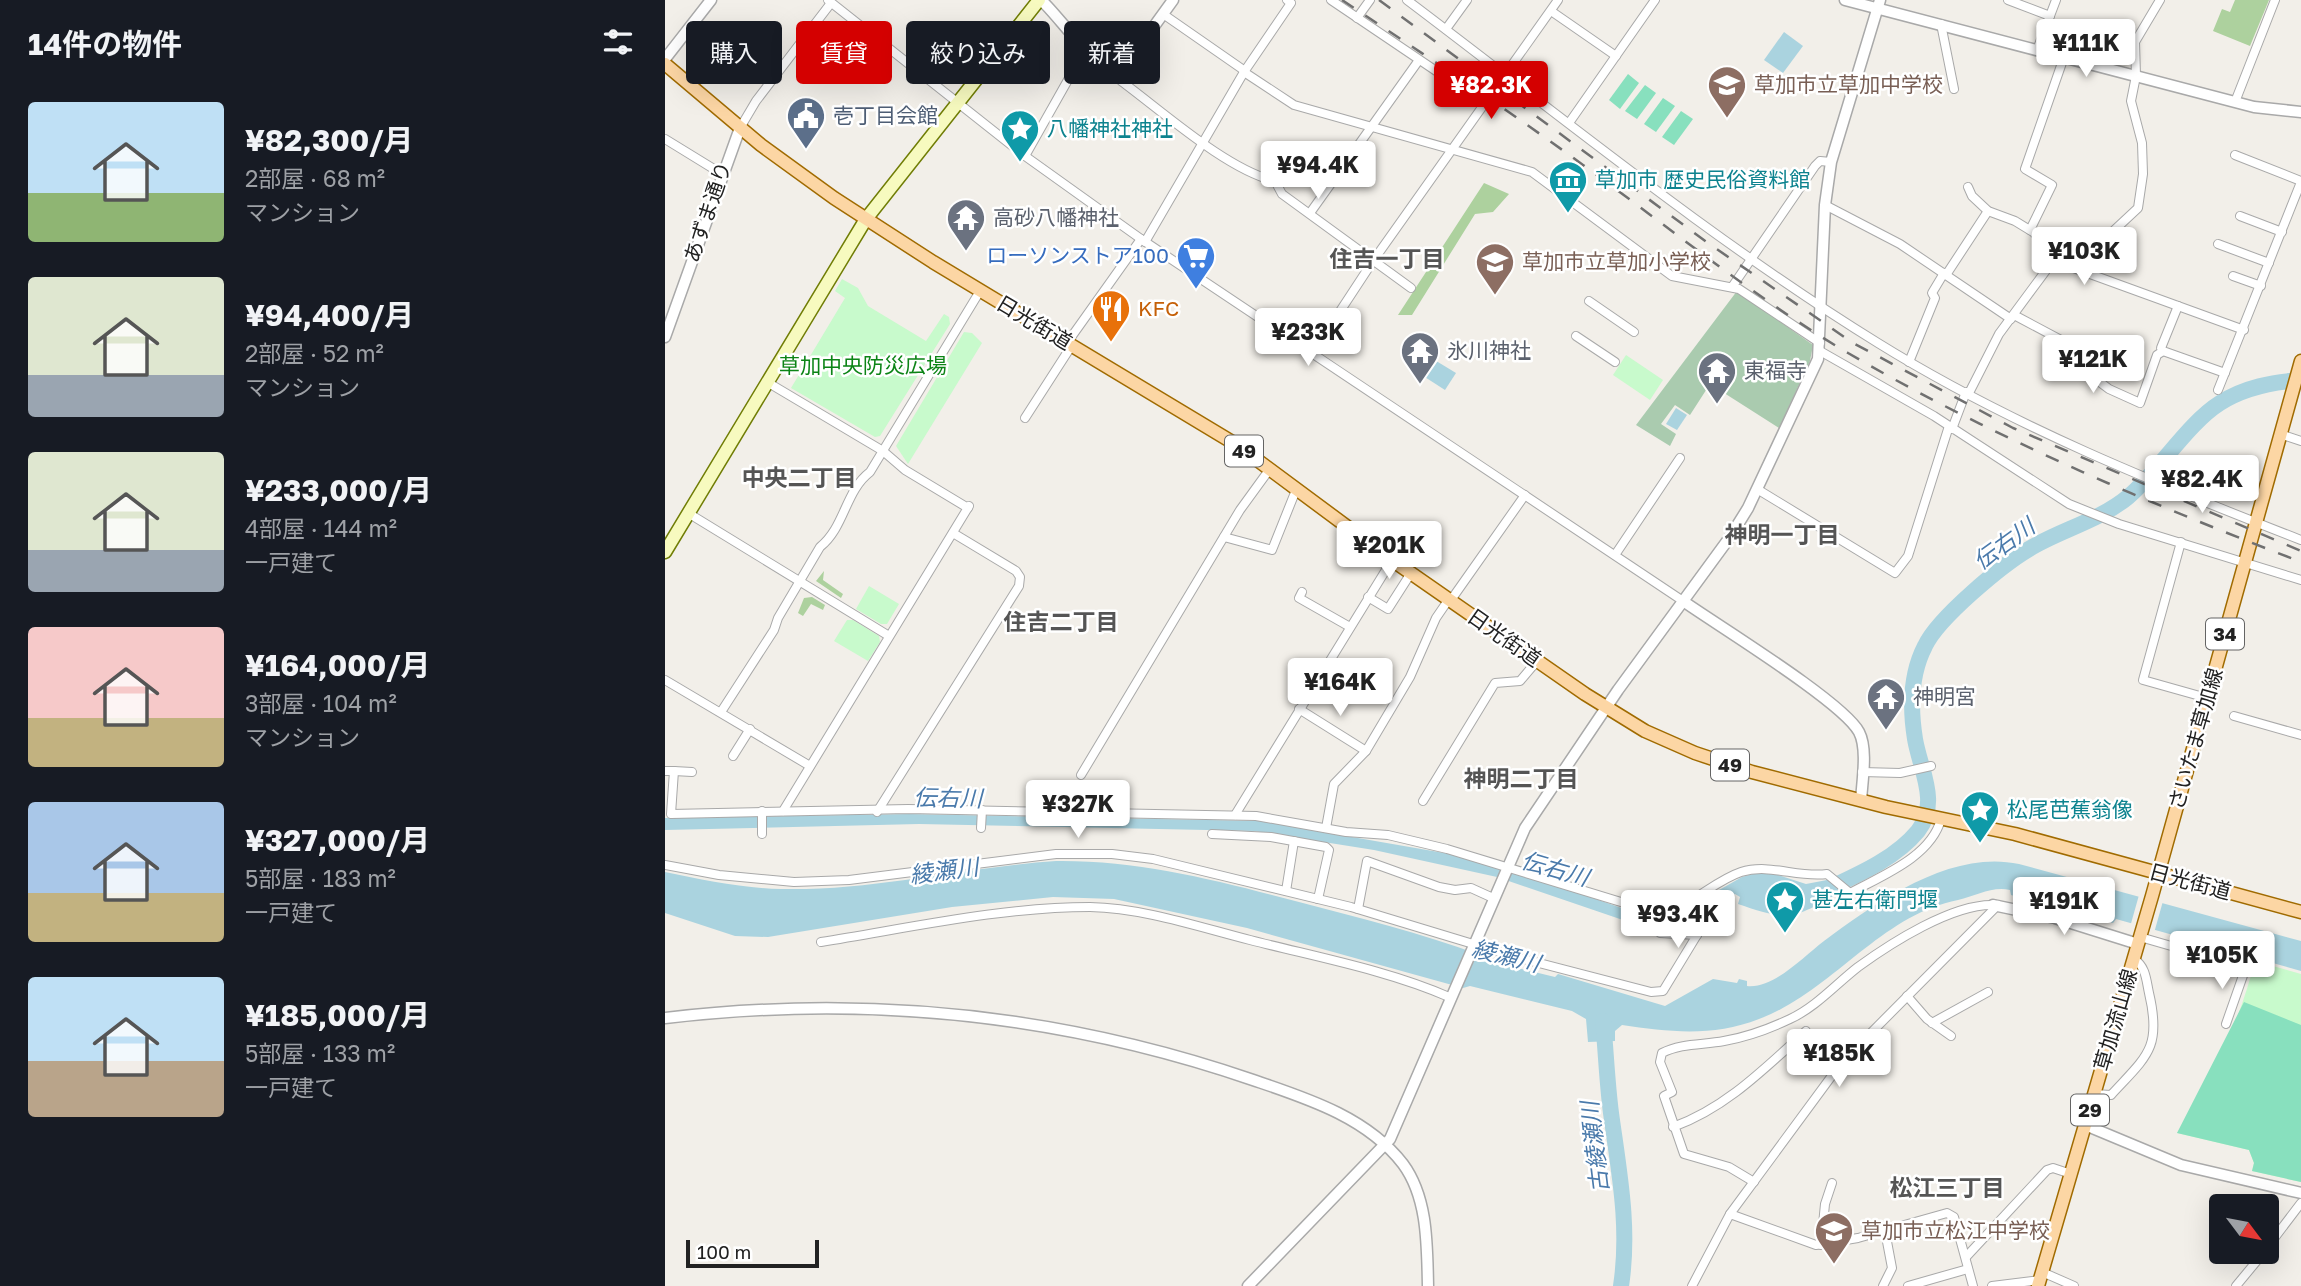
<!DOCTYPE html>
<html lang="ja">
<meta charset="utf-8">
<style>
:root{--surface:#171b24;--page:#242831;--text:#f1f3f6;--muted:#9ea1a6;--accent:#d40000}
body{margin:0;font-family:"Golos Text","Noto Sans JP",sans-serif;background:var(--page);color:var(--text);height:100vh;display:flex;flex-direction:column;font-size:26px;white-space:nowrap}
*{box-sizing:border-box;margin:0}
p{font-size:23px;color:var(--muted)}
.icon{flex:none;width:38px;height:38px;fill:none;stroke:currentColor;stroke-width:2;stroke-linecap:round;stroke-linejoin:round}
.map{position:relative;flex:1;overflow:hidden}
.sheet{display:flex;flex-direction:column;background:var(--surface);width:665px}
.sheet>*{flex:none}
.hud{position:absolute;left:21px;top:21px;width:665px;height:63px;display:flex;gap:14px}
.needle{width:46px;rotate:122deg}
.controls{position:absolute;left:1544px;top:1194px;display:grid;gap:14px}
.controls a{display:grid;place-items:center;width:70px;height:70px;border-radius:7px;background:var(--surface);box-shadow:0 7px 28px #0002;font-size:35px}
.scale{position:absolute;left:21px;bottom:18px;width:133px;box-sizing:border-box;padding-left:7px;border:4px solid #222;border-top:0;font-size:19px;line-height:24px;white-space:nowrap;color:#222;-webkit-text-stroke:5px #fff;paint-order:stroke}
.price{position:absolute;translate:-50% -60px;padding:0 16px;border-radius:7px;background:#fff;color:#222;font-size:23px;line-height:46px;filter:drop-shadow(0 2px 4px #0008)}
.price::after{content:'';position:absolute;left:50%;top:42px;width:21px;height:16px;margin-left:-10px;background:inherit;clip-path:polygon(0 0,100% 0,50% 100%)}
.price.selected{background:var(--accent);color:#fff}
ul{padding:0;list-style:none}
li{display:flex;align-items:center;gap:21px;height:175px;padding:0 28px}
li span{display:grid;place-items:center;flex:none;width:196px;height:140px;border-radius:7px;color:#555}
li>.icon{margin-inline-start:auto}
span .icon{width:84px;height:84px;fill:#fffc;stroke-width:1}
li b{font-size:30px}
h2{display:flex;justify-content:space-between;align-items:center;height:84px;padding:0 28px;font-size:30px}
.tag{padding:0 24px;border-radius:7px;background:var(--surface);box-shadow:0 7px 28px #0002;font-size:24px;line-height:63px}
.tag.selected{background:var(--accent);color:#fff}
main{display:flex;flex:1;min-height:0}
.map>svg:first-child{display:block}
</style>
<main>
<section class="sheet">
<h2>14件の物件<svg class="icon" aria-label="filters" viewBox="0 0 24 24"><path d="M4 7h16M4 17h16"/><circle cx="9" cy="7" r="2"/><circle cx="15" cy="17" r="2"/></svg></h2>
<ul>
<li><span style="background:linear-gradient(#bfe0f5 65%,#8fb573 0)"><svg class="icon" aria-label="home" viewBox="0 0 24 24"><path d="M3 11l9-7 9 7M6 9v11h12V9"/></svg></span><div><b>¥82,300/月</b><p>2部屋 · 68 m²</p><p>マンション</p></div></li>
<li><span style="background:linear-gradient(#dfe7d0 70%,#9aa5b1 0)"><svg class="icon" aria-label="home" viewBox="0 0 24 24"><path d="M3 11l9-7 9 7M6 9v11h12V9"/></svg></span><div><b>¥94,400/月</b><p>2部屋 · 52 m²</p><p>マンション</p></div></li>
<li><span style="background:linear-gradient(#dfe7d0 70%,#9aa5b1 0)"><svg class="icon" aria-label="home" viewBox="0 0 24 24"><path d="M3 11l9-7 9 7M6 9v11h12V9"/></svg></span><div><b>¥233,000/月</b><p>4部屋 · 144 m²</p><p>一戸建て</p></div></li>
<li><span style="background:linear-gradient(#f6c9c9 65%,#c2b280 0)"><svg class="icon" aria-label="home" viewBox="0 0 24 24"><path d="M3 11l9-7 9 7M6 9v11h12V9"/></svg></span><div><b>¥164,000/月</b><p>3部屋 · 104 m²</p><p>マンション</p></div></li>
<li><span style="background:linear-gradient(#a9c7e8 65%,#c2b280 0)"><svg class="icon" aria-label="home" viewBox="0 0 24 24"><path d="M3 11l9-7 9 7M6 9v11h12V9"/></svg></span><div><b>¥327,000/月</b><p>5部屋 · 183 m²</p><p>一戸建て</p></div></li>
<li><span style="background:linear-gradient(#bfe0f5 60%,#b9a48a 0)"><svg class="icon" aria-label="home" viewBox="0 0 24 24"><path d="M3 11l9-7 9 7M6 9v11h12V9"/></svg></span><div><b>¥185,000/月</b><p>5部屋 · 133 m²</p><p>一戸建て</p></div></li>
</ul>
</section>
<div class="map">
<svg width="1636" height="1286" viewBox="0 0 1636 1286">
<rect width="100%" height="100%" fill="#f2efe9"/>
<g fill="#add19e">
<path d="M1570,0H1604L1585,46L1548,31L1557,9L1565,12Z"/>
<path d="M819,183L844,194L828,212L810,214L747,315H733Z"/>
<circle cx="822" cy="261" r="8"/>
<path d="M159,571L158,580L178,594L176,598L151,581Z"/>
<path d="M147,597L160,605L158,610L146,604L138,616L133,613L139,598Z"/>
</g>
<path fill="#aacbaf" d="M1072,291L1148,345L1145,361L1114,428L1045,384L1025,415L1010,405L996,424L1011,434L1005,446L971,425Z"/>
<g fill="#c8facc">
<path d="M177,279L193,288L203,306L261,341L279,314L284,317L285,324L215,436L210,437L126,388L180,298L170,291Z"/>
<path d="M299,332L307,333L317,343L243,464L231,446Z"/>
<path d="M961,355L998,380L985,400L948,375Z"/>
<path d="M204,586L234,604L222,624H216L191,609Z"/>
<path d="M182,620H188L214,636L215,642L203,661L169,641Z"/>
<path d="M1590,961L1636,974V1182L1587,1171L1589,1163L1584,1150L1512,1133C1548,1081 1574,1022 1590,961Z"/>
</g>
<g fill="#88e0be">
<path d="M963,74L974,83L955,109L944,100Z"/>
<path d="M980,85L991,93L972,119L960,111Z"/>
<path d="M998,98L1010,106L991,132L979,124Z"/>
<path d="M1016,111L1028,119L1009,145L997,137Z"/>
<path d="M1579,1002L1636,1025V1182L1587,1171L1589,1163L1584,1150L1512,1133Z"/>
</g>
<g fill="#aad3df">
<path d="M1119,32L1138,46L1118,73L1099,60Z"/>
<path d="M763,356L791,373L780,390L752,372Z"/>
<path d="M1011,408L1022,415L1012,430L1001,424Z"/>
<path d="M244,814L595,821L785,854L882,882L988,919L1010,915L1077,877L1091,873L1110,874L1141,884L1162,880L1174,893C1128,919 1124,922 1073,904L1075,897L1070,894L1018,925L993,932L832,877L709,850L589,831L254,824L0,830V818Z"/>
<path d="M391,861C475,860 554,881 634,902C695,918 756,933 815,955L819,960L890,977L893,974L1000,1006L1048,979L1072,983L1074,979L1082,981V986C1109,989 1139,956 1159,941C1211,902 1286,849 1354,864L1636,941V971L1451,919L1448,923L1346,895L1345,890C1327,886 1311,896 1293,900C1215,915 1167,992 1094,1019C1048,1037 1004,1032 957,1025L950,1031V1041L923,1042L921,1019L907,1011L805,986L798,988L582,928L449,899L388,897L287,907L103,937L70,936L0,913V872C38,880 77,888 116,889C208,891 300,867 391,861Z"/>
</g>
<path fill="#f2efe9" d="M1474,895L1498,901L1489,933L1465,927Z"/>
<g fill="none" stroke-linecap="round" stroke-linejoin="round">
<g stroke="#aad3df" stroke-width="16">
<path d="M1160,890C1192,875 1230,859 1253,831C1275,803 1255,769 1250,739C1245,708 1245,675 1260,646C1273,618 1337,565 1364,549C1395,530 1434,521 1463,497C1494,471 1523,423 1555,403C1580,387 1608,382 1636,380"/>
<path d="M938,1021C941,1052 942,1082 946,1113C954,1172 965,1227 956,1286"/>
</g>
<g stroke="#a9a9a9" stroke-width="10">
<g id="minor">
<path d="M163,0L360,156L476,239L1018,601"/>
<path d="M666,0L820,104"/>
<path d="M742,0C897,117 1048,241 1213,343C1345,425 1492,484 1636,540"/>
<path d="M1343,0L1385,16"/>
<path d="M886,11L951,56"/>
<path d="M498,14L580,71"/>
<path d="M692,18L705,0"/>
<path d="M1276,24L1289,89"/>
<path d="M781,29L802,0"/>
<path d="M1372,50L1391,0"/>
<path d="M456,72V81C497,111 562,170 610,181L617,194L746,288"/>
<path d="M579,72L629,105L867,172L1007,276L1074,289L1155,343"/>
<path d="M1570,102L1610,0"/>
<path d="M904,123L990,0"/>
<path d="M75,128L91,101L166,3"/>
<path d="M0,139L57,174"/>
<path d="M1570,155L1636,181"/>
<path d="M360,156L421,48"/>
<path d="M1303,187L1307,196L1323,211L1350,221L1368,232L1403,266L1579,330"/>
<path d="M1160,205L1235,244L1346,319"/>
<path d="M645,213L754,60"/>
<path d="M1575,216L1617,232"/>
<path d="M1365,230L1387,185L1360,169L1399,57"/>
<path d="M480,242L579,72L626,3L622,0"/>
<path d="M1553,244L1604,263"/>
<path d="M1281,275L1323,211"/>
<path d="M1568,276L1596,286"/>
<path d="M1067,287L1150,166L1155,161L1166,162"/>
<path d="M924,301L969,332"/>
<path d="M1513,306L1496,348L1498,351L1560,373"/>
<path d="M1349,315L1426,356L1420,371L1444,389L1475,403L1492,355L1498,351"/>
<path d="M911,336L950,362"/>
<path d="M402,343L476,239"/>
<path d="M1155,351L1269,416L1404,504L1454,524L1636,580"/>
<path d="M647,354L708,261L893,0"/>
<path d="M1244,362L1270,298L1267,293L1279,273"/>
<path d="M102,382L218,451L240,470L303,508"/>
<path d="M1553,390L1636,182"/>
<path d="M1304,393L1334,334L1382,269L1443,236L1473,208L1478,174L1477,143L1466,101L1471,76L1470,42L1495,0"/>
<path d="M360,418L407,345"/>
<path d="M1287,429L1301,392"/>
<path d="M1615,434L1636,441"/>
<path d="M1092,489L1230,573L1243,556L1284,426"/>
<path d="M23,513L224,636"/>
<path d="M559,537L607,550L631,490"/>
<path d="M1516,542L1478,680L1542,698"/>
<path d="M950,555L1015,458"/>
<path d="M637,592L634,598L685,627"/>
<path d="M703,597L723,609L746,573"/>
<path d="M786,600L860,495"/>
<path d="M0,680L145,766"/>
<path d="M634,709L701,751"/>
<path d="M56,712L109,630L113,618L155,547C180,527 180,491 205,472L315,291"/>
<path d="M1569,716L1636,735"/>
<path d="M68,756L85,729"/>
<path d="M0,771H9L6,814L243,809L591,816L681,832L723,835L782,849L992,913C1024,910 1046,882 1076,872C1105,863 1132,878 1162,874L1185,893C1216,876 1266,857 1276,819"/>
<path d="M9,771L27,772"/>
<path d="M1197,772L1235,773L1266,766"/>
<path d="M416,775L575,510L604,470"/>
<path d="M758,801L830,683L855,681L872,661"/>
<path d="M118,811L304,506"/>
<path d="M212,812L354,586L355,577L351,571L288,533"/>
<path d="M570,815L727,560"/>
<path d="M316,828L317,810"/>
<path d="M661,828L669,784L701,751L745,677L771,618L784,599"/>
<path d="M97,834V811"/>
<path d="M547,834L606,837L661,847L664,850L653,899"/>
<path d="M0,865L54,875L129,882L184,880L391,854H447L488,859L686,907L851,957L986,992L998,991L1032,935L1014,907"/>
<path d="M621,891L629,841"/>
<path d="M693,909L702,861L774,887L790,890L806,888L828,898"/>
<path d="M995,933L1032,935"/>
<path d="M1475,937L1586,969"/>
<path d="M156,942C244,928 336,907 425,907C478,908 534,927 585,940C651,957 722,970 784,997"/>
<path d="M1242,996L1262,1019L1286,1036"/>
<path d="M1267,1023L1323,992"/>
<path d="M1561,1024L1581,967"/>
<path d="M1429,1094L1446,1095C1482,1056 1497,1048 1484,993C1481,979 1481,967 1469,959"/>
<path d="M1008,1127C1061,1108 1100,1068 1141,1031"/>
<path d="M1089,1182L1064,1167L1019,1154L999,1096L1007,1092L995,1062L997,1053C1016,1043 1038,1045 1059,1041C1082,1037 1104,1029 1125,1019C1151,1007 1171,984 1193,967C1226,943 1287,904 1328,905"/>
<path d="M1065,1214L1151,1245L1193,1238L1282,1213L1289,1217L1308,1286"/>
<path d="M1156,1245L1160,1204L1167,1183"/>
<path d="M1601,1249L1636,1203"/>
<path d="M1301,1257L1382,1170L1388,1168L1406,1174"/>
<path d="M1377,1272L1409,1286"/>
<path d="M1027,1286L1065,1214L1177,1062L1333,905"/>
<path d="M1218,1286L1227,1268L1220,1231"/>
<path d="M1243,1286L1303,1269"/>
<path d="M1327,1286L1375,1280"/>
<path d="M1571,1286L1600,1251"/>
</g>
</g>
<g stroke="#a9a9a9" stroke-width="13">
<g id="tertiary">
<path d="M376,0C396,18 430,71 456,72L508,0"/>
<path d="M1180,0L1589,107L1636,112"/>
<path d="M0,59L46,0"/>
<path d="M0,337L75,128"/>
<path d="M1018,601C1052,625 1178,702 1194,732C1203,749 1197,782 1196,801"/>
<path d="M1328,905L1390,918L1473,944"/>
<path d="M0,1018C202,994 396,1014 588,1080C641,1098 702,1117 738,1164C763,1198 762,1245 763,1286"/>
<path d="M1420,1125L1516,1165L1636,1193"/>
<path d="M583,1286L725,1139L860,828L953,690L1065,537L1083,508L1153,359L1160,205L1166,162L1215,0"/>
</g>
</g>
<g stroke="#707d05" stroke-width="15">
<path id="secondary" d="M0,552L201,219L374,0"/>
</g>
<g stroke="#a06b00" stroke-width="15">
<g id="primary">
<path d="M0,64L96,145L169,198L268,262L572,445L727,560L920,694L980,731L1030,753L1087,772L1221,807L1350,834L1636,912"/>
<path d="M1373,1286L1487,896L1636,361"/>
</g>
</g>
<use href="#minor" stroke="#fff" stroke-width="8"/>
<use href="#tertiary" stroke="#fff" stroke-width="10"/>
<use href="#secondary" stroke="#f7fabf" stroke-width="12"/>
<use href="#primary" stroke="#fcd6a4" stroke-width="12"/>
<g stroke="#707070" stroke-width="2.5" stroke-dasharray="14 14" stroke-linecap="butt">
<path d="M677,0C758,54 839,107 918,165C1005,228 1090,298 1183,353C1327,437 1481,502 1636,562"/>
<path d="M714,0L1043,243L1188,343L1348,428L1636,551"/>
</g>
</g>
<defs>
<g id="school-pin" transform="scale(2.0125)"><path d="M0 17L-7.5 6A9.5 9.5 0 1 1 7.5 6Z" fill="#8d6e63" stroke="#fff"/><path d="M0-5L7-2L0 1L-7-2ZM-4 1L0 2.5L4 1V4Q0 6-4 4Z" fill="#fff"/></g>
<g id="civic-pin" transform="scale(2.0125)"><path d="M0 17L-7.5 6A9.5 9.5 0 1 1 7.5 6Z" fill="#5c6f8a" stroke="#fff"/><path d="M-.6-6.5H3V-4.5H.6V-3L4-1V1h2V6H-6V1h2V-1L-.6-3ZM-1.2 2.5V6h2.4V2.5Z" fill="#fff"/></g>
<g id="sight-pin" transform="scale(2.0125)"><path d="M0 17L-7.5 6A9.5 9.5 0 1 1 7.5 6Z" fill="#0f9aa8" stroke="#fff"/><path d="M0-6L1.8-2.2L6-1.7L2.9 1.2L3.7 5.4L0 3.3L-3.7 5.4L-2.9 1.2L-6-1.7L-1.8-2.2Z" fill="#fff"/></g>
<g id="museum-pin" transform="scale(2.0125)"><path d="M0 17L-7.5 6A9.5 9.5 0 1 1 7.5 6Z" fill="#0f9aa8" stroke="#fff"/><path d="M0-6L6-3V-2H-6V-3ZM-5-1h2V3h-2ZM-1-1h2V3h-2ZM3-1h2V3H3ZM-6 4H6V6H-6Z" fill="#fff"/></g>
<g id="temple-pin" transform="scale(2.0125)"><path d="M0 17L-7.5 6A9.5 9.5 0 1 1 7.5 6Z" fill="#6b7280" stroke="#fff"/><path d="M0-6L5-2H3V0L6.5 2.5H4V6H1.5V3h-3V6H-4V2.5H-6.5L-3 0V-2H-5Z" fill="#fff"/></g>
<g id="supermarket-pin" transform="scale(2.0125)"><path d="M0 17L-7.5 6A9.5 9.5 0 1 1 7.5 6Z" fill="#3f7fe0" stroke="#fff"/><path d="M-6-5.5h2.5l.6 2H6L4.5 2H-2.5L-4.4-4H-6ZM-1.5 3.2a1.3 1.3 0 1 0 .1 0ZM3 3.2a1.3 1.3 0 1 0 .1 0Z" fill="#fff"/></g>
<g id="restaurant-pin" transform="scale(2.0125)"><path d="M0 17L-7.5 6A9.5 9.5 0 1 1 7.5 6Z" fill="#e8710a" stroke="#fff"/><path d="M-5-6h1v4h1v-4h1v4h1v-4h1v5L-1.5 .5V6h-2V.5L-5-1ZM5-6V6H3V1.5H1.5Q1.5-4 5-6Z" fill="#fff"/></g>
</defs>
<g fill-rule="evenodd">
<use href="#school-pin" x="1062" y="85"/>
<use href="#civic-pin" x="141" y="116"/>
<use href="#sight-pin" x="355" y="129"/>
<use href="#museum-pin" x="903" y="180"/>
<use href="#temple-pin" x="301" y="218"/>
<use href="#supermarket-pin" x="531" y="256"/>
<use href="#school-pin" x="830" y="262"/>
<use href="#restaurant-pin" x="446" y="309"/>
<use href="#temple-pin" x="755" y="351"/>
<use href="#temple-pin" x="1052" y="371"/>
<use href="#temple-pin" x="1221" y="697"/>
<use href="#sight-pin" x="1315" y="810"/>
<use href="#sight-pin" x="1120" y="900"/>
<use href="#school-pin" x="1169" y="1231"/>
</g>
<g text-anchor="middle" stroke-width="5" stroke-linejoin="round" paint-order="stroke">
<g fill="#fff" stroke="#646464" stroke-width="2">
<rect x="560" y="435.5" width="38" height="31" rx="5"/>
<rect x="1541" y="618.5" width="38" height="31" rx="5"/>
<rect x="1046" y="749.5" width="38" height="31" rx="5"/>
<rect x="1406" y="1094.5" width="38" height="31" rx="5"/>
</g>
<g font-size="19" font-weight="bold" fill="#222">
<text x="579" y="458">49</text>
<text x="1560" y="641">34</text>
<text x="1065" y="772">49</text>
<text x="1425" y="1117">29</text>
</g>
<g font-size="21" fill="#785e54" stroke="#fff" text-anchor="start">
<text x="1089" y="92">草加市立草加中学校</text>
<text x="857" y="269">草加市立草加小学校</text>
<text x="1196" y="1238">草加市立松江中学校</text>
</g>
<g font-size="21" fill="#4e5e75" stroke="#fff" text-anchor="start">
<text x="168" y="123">壱丁目会館</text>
</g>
<g font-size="21" fill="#0d838f" stroke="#fff" text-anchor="start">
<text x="382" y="136">八幡神社神社</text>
<text x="930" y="187">草加市 歴史民俗資料館</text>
<text x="1342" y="817">松尾芭蕉翁像</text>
<text x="1147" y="907">甚左右衛門堰</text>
</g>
<g font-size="21" fill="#222" stroke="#fff">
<text transform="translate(43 212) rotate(-71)" y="7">あずま通り</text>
<text transform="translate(369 323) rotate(31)" y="7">日光街道</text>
<text transform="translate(839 638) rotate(35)" y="7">日光街道</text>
<text transform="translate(1531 739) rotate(-74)" y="7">さいたま草加線</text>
<text transform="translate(1525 882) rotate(15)" y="7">日光街道</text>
<text transform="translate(1451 1020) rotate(-74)" y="7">草加流山線</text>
</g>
<g font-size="21" fill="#5b616d" stroke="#fff" text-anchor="start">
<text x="328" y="225">高砂八幡神社</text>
<text x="782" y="358">氷川神社</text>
<text x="1079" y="378">東福寺</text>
<text x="1248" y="704">神明宮</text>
</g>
<g font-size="21" fill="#366cbe" stroke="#fff" text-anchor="end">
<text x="504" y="263">ローソンストア100</text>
</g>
<g font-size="21" fill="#c56008" stroke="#fff" text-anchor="start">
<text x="473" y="316">KFC</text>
</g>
<g font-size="21" fill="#0c8416" stroke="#fff">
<text x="198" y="373">草加中央防災広場</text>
</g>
<g font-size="23" font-weight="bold" fill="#555" stroke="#fff">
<text x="722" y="267">住吉一丁目</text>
<text x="134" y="486">中央二丁目</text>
<text x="1117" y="543">神明一丁目</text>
<text x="396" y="630">住吉二丁目</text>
<text x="856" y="787">神明二丁目</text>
<text x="1282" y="1196">松江三丁目</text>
</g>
<g font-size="23" font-style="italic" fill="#4a7aab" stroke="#fff">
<text transform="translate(1339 544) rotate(-36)" y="8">伝右川</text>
<text transform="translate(283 798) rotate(1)" y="8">伝右川</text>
<text transform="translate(890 869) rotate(16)" y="8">伝右川</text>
<text transform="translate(279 871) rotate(-7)" y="8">綾瀬川</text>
<text transform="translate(841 956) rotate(14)" y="8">綾瀬川</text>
<text transform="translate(930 1147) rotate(-97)" y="8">古綾瀬川</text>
</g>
</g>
</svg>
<div class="controls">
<a><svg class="needle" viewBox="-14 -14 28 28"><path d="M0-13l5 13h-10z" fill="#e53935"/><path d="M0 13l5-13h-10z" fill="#9ea1a6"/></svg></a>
</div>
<div class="scale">100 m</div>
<b class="price" style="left:1421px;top:79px">¥111K</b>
<b class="price selected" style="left:826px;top:121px">¥82.3K</b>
<b class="price" style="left:653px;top:201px">¥94.4K</b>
<b class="price" style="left:1419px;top:287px">¥103K</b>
<b class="price" style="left:643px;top:368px">¥233K</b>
<b class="price" style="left:1428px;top:395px">¥121K</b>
<b class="price" style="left:1537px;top:515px">¥82.4K</b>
<b class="price" style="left:724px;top:581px">¥201K</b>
<b class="price" style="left:675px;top:718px">¥164K</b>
<b class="price" style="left:413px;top:840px">¥327K</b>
<b class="price" style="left:1399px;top:937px">¥191K</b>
<b class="price" style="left:1013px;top:950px">¥93.4K</b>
<b class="price" style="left:1557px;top:991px">¥105K</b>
<b class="price" style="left:1174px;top:1089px">¥185K</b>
<div class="hud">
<a class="tag">購入</a>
<a class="tag selected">賃貸</a>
<a class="tag">絞り込み</a>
<a class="tag">新着</a>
</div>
</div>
</main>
